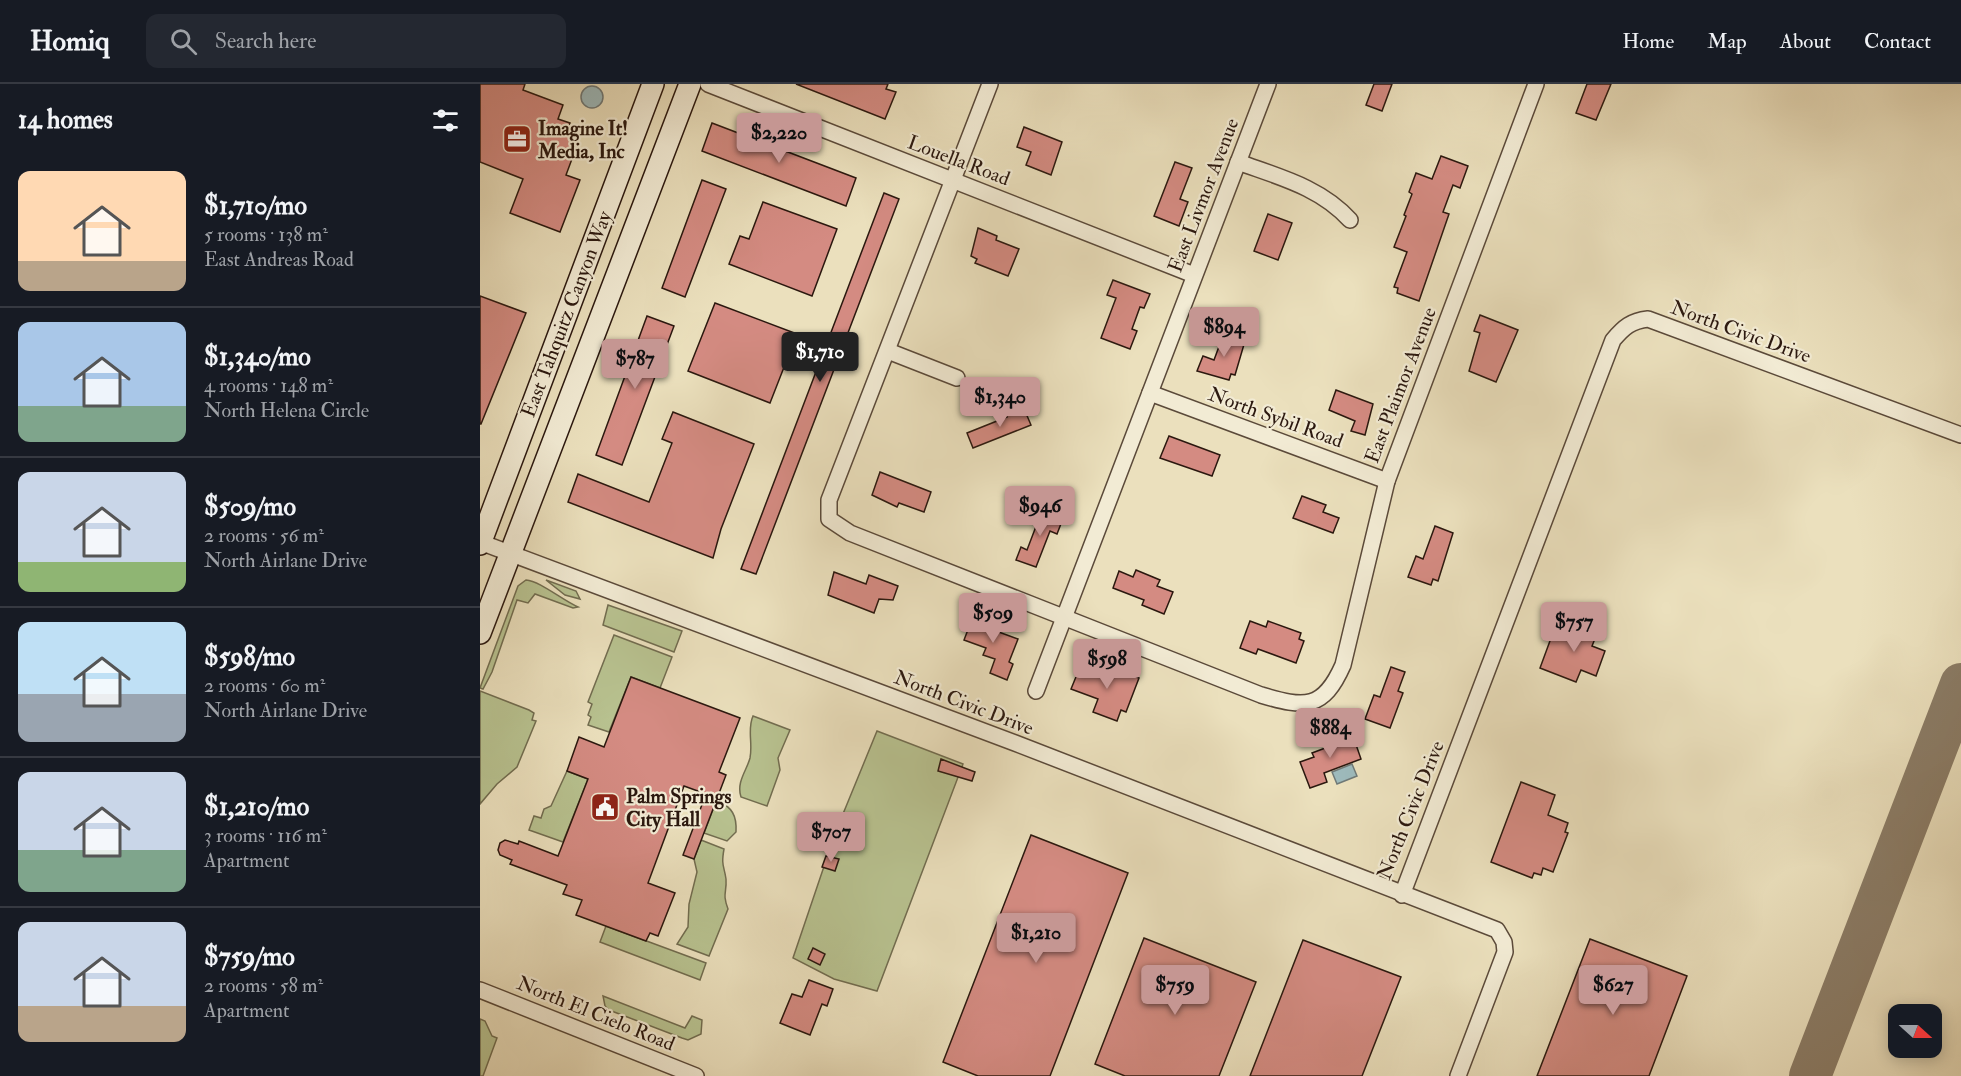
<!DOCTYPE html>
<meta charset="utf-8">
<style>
:root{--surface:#171b24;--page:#242831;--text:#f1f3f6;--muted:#9ea1a6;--line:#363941;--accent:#c59692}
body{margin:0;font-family:"IM FELL Double Pica",serif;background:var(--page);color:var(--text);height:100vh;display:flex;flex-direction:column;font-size:22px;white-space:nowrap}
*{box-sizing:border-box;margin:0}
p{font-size:20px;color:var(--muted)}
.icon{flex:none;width:33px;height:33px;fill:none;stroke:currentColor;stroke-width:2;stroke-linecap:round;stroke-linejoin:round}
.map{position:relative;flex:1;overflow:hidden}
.details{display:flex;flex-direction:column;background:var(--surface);width:480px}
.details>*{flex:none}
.needle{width:39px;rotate:111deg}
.tools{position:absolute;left:1408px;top:920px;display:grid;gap:12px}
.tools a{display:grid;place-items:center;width:54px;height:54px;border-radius:12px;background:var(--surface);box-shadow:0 3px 15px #0003;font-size:30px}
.price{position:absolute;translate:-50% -51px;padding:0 14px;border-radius:6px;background:var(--accent);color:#111;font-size:20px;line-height:39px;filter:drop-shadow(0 2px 3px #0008)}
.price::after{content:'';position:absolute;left:50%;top:36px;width:18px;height:14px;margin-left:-9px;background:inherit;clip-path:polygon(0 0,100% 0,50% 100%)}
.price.on{background:#222;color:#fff}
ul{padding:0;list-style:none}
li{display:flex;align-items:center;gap:18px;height:150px;padding:0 18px}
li+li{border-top:2px solid var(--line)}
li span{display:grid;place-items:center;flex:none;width:168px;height:120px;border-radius:12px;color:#555}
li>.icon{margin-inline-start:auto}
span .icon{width:72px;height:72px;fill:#fffc;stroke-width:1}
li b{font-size:26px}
h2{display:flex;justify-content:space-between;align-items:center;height:72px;padding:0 18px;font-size:26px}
header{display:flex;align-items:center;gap:36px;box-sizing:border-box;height:84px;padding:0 30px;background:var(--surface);border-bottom:2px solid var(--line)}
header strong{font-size:28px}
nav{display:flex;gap:33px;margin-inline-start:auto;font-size:21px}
.search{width:420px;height:54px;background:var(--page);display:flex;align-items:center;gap:15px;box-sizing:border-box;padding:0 21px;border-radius:12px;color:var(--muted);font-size:22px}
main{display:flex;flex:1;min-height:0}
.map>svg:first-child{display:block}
</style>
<header>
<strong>Homiq</strong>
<div class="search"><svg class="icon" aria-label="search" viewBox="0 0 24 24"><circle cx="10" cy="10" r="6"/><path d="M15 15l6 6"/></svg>Search here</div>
<nav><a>Home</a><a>Map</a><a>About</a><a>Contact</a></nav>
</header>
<main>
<section class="details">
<h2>14 homes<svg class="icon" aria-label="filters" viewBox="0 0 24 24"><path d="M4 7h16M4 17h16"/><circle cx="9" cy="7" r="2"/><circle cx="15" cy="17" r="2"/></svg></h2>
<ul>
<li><span style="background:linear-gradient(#ffd9b3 75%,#b9a48a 0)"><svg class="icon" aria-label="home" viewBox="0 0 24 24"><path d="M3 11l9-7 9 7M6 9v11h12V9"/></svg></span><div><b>$1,710/mo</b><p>5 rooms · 138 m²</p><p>East Andreas Road</p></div></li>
<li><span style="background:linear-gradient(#a9c7e8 70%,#7fa58c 0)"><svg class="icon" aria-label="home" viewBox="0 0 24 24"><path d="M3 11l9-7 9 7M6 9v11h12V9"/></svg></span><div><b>$1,340/mo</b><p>4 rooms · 148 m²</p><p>North Helena Circle</p></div></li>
<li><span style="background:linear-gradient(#c9d6e8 75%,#8fb573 0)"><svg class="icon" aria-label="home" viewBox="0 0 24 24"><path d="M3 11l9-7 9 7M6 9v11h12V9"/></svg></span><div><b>$509/mo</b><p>2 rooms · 56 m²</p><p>North Airlane Drive</p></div></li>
<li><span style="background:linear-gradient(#bfe0f5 60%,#9aa5b1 0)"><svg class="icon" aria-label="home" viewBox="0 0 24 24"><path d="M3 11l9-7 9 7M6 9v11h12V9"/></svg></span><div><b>$598/mo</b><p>2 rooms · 60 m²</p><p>North Airlane Drive</p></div></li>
<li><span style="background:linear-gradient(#c9d6e8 65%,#7fa58c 0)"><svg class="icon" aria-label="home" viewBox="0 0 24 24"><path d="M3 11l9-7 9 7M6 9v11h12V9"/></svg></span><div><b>$1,210/mo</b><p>3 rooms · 116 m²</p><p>Apartment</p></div></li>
<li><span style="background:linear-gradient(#c9d6e8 70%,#b9a48a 0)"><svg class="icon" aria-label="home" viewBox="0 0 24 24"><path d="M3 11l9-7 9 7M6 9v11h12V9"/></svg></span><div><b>$759/mo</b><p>2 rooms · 58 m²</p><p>Apartment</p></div></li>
</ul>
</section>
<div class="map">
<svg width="1481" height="992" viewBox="0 0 1481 992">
<rect width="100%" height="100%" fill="#ebe0bd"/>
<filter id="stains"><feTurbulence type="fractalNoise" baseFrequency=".00333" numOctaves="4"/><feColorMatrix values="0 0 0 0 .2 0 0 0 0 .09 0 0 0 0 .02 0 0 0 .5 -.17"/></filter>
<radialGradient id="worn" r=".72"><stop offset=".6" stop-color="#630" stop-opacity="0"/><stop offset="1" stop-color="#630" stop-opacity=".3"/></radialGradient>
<g fill="#b8c290" stroke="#726d50" stroke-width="1.5">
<path d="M46,496C60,497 82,516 98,523L93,524L55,510L48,519L37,516L12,588L3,605L0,604L38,502Z"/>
<path d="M66,496L96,507L100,515L85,511Z"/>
<path d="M128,521L202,547L194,568L123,541Z"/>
<path d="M134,551L192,573L180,604L151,593L129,648L108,641L111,633L108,631L112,620L108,618Z"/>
<path d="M0,607L49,626L54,629L52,636L56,637L37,683L17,700L0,720Z"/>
<path d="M273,632L310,646L298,674L300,686L287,722L261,713C256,698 267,686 270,674C273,659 267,645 273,632Z"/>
<path d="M397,647L483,680L397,907L354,895L313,874L356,747Z"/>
<path d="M87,687L108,695L83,758L49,746L54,732L61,734L64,725L71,722Z"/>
<path d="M237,715C252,724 257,731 256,748L247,757L224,749Z"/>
<path d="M221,756L244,765C241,782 244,781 246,795C247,809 242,809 248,825L229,872L197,860L208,843L209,820L217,788L214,775Z"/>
<path d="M126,842L226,879L220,896L120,858Z"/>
<path d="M123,912L205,944L212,932L222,936L221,950L208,956L202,954L129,926L125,922Z"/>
<path d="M0,935L5,937L12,952L17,954L3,992H0Z"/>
</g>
<g fill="#9dbabc" stroke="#6f7977" stroke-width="1.5">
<circle cx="112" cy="13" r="11"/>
<path d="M872,680L877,692L857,700L852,688Z"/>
</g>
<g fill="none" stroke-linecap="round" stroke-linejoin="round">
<path stroke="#8b7c66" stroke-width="42" d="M1330,992L1481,600"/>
</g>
<g fill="#d48b82" stroke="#2b180f" stroke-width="1.5">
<path d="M0,0H45L43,6L83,21L78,35L90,39L85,51L99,56L86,91L100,96L80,148L30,129L43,95L0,78Z"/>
<path d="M316,0H408L406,5L416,8L405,35Z"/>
<path d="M894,0H912L902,27L886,21Z"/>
<path d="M1107,0H1131L1116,36L1096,29Z"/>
<path d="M232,39L376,94L366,122L222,67Z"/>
<path d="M544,43L582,58L571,91L546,81L551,68L537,63Z"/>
<path d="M961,72L988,82L980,104L973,101L963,128L969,130L939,217L917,209L918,204L914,203L927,168L914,163L926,132L924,131L932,110L929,108L936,89L952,95Z"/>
<path d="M695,78L712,84L700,115L708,118L699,142L674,132Z"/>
<path d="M222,96L246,105L205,213L182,204Z"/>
<path d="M404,109L419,115L276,490L261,485Z"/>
<path d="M283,118L357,145L332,212L249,180L260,152L269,155Z"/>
<path d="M788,130L812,139L798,176L774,167Z"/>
<path d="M498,144L517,152L516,156L539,165L528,192L495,179L497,175L491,172Z"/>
<path d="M633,196L670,210L664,224L660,223L652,245L657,247L650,265L621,254L636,214L627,211Z"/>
<path d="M0,212L46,229L1,340H0Z"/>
<path d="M235,219L317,250L290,319L208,287Z"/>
<path d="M1000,231L1038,246L1016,298L989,287L1000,249L994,247Z"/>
<path d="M167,232L194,242L142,381L116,371Z"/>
<path d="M744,249L765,257L755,291L751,290L749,296L717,287L723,272L734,276Z"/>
<path d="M856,306L893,320L885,351L871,347L875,337L849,326Z"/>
<path d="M538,323L540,329L545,327L551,341L493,364L487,349L527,333L525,328Z"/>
<path d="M193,328L274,360L241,445L233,474L88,418L98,390L169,418L192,359L182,355Z"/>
<path d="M689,352L740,371L732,392L680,374Z"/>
<path d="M400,388L451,408L444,428L419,419L417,423L392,411Z"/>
<path d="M822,412L846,421L843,428L859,434L853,449L813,434Z"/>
<path d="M563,424L584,432L577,450L570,447L556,483L536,476L541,463L547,466Z"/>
<path d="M955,442L973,449L958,497L953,495L951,501L928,493L936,472L943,475Z"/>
<path d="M656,486L680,496L677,502L693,508L684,530L662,521L664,516L633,504L639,487L653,493Z"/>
<path d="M354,488L386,500L389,491L418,502L413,516L399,515L394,529L348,511Z"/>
<path d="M494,530L519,540L516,547L538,555L529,578L533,580L527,596L510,589L515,575L503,571L506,564L484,556Z"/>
<path d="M1104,534L1121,540L1112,562L1125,567L1116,592L1101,586L1096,598L1060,584L1074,546L1096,554Z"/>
<path d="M770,537L786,543L788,537L821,549L819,555L824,557L816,579L778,565L776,570L760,564Z"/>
<path d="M610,580L659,594L646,628L641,626L637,637L613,628L618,615L591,605L598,588L606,591Z"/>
<path d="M911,583L925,588L918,607L923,609L910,644L885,635L894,611L900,613Z"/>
<path d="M151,593L260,634L239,688L246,691L214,775L203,771L226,710L204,702L168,799L195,809L178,852L170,849L166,857L96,831L102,816L83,810L87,801L30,780L32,776L20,771L18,766L20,759L25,756L38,760L39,757L78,772L108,695L87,687L99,653L124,663Z"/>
<path d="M872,649L881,675L844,689L847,698L830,704L820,678L834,673L832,669L848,663L847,658Z"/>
<path d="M461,675L495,688L492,697L458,687Z"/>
<path d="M1041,698L1075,711L1068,731L1088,739L1085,748L1088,749L1073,788L1063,784L1061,791L1054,789L1052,794L1011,778Z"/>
<path d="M551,751L648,789L570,992H498L463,978Z"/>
<path d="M346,772L359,775L355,787L342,783Z"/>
<path d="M664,854L776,898L739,992H645L615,980Z"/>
<path d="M1110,855L1207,892L1169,992H1057Z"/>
<path d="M823,856L921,893L882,992H770Z"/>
<path d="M333,864L345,870L340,881L328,875Z"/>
<path d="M329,896L353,905L347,922L342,920L330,951L300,939L312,910L322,913Z"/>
</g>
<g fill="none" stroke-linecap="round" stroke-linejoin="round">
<g stroke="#5b4a3a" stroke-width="18">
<g id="minor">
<path d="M228,0L714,191"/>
<path d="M510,0L349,416V435L370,449L781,611C825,624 843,626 863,581L907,397L1056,0"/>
<path d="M758,78C799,93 840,103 870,136"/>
<path d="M408,267L477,294"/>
<path d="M670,309L907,397"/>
<path d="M0,458L535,659L1017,846L1024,858L1025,868L978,992"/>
<path d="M556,607L788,0"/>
<path d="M922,811L1133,256C1144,243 1151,237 1168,235L1481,351"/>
<path d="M0,906L216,992"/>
</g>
</g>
<g stroke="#2b180f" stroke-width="24">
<g id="secondary">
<path d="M0,460L173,0"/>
<path d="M0,549L210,0"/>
</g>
</g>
<use href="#minor" stroke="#f2ebd4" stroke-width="15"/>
<use href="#secondary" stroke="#f2ebd4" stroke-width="21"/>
</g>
<defs>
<g id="office-square" transform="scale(1.5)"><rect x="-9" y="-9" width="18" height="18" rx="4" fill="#8f2418" stroke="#f2ebd4"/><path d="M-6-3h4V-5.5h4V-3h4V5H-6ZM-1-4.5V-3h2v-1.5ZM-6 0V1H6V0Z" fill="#fff"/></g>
<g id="civic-square" transform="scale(1.5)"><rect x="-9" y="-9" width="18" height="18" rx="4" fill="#8f2418" stroke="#f2ebd4"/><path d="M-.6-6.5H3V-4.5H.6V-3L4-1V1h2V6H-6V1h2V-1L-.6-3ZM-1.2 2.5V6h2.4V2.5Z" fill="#fff"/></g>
</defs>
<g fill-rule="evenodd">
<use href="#office-square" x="37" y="55"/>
<use href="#civic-square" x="125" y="723"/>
</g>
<g text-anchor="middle" stroke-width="4.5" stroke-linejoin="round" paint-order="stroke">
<g font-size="20" font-weight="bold" fill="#2b180f" stroke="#f2ebd4" text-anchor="start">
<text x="58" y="51">Imagine It!<tspan x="58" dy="23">Media, Inc</tspan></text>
<text x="146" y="719">Palm Springs<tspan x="146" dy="23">City Hall</tspan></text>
</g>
<g font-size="20" fill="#2b180f" stroke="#f2ebd4">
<text transform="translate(479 76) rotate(21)" y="7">Louella Road</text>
<text transform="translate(723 111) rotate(-69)" y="7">East Livmor Avenue</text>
<text transform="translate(86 230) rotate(-69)" y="7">East Tahquitz Canyon Way</text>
<text transform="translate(1261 247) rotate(20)" y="7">North Civic Drive</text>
<text transform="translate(920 301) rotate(-69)" y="7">East Plaimor Avenue</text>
<text transform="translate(796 333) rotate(20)" y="7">North Sybil Road</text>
<text transform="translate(484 618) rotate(21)" y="7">North Civic Drive</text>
<text transform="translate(930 726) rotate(-68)" y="7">North Civic Drive</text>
<text transform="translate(116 929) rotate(22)" y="7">North El Cielo Road</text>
</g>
</g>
<rect width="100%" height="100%" filter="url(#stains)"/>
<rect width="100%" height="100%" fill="url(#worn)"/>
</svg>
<div class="tools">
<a><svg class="needle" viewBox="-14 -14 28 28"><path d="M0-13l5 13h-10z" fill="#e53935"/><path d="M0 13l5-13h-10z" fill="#9ea1a6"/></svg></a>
</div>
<b class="price" style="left:299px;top:80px">$2,220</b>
<b class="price" style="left:744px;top:274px">$894</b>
<b class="price on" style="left:340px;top:299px">$1,710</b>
<b class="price" style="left:155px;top:306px">$787</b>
<b class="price" style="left:520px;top:344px">$1,340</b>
<b class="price" style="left:560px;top:453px">$946</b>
<b class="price" style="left:513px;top:560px">$509</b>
<b class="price" style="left:1094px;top:569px">$757</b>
<b class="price" style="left:627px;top:606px">$598</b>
<b class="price" style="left:850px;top:675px">$884</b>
<b class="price" style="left:351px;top:779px">$707</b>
<b class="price" style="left:556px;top:880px">$1,210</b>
<b class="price" style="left:695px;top:932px">$759</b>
<b class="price" style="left:1133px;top:932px">$627</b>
</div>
</main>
